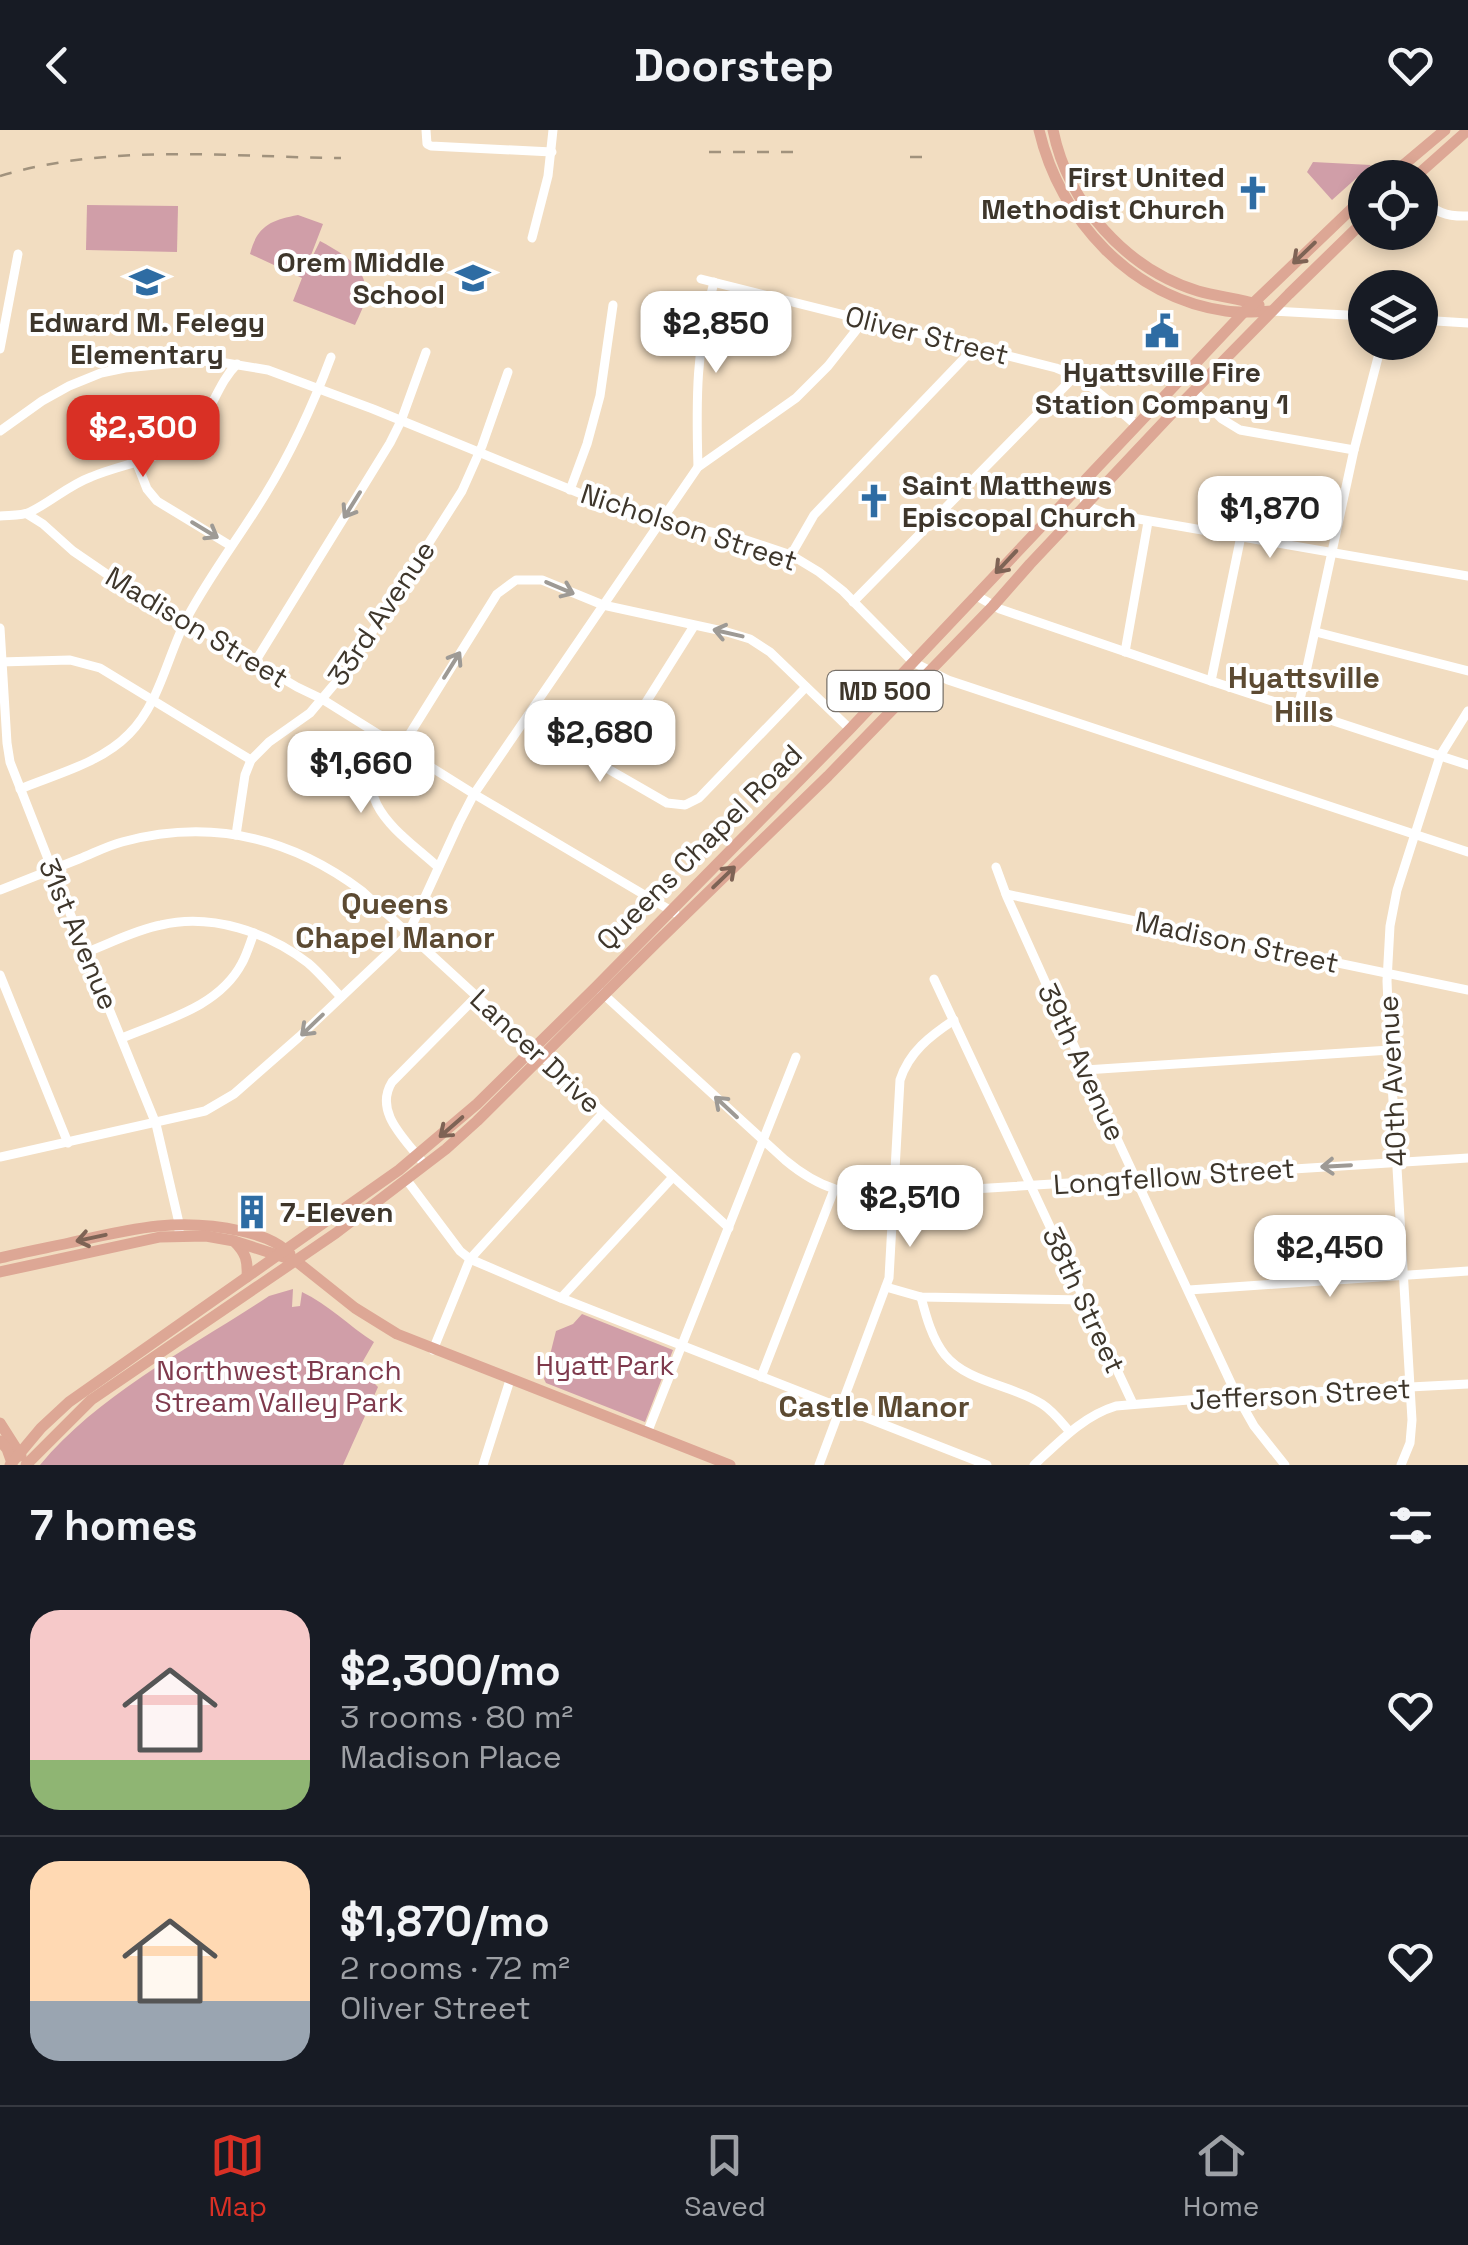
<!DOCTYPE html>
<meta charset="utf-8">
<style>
:root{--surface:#171b24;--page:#242831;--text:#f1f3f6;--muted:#9ea1a6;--line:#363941;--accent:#d93025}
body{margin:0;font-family:"Space Grotesk",sans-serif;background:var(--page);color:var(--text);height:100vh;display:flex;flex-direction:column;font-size:38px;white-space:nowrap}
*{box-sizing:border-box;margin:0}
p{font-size:32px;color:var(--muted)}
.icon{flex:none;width:55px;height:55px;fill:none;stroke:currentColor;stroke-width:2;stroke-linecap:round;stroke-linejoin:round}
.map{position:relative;height:1335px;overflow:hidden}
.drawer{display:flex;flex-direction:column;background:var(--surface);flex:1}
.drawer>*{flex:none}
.tools{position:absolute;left:1348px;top:30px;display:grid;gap:20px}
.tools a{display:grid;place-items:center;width:90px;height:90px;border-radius:50%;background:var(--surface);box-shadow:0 5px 15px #0003;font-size:50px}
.price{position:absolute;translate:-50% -85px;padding:0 22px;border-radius:20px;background:#fff;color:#222;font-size:32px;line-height:65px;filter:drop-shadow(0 2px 5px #0008)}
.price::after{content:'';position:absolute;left:50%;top:60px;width:30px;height:22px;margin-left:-15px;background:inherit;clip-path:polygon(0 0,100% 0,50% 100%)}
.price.selected{background:var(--accent);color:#fff}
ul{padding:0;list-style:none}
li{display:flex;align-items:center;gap:30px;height:250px;padding:0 30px}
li+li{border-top:2px solid var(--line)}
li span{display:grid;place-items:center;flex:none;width:280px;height:200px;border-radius:30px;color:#555}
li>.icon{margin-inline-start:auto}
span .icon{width:120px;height:120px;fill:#fffc;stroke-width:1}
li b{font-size:42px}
h2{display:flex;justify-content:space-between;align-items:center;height:120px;padding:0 30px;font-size:42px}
header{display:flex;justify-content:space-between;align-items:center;height:130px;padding:0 30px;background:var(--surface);font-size:45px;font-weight:700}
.dock{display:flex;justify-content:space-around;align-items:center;height:140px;border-top:2px solid var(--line);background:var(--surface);font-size:28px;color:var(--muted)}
.dock a{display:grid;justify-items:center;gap:5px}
.dock .selected{color:var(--accent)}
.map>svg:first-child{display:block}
</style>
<header><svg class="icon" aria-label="back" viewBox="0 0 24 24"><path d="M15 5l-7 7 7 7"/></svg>Doorstep<svg class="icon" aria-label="heart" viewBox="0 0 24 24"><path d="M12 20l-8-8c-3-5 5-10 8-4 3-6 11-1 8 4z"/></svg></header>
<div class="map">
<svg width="1468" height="1335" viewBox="0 0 1468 1335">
<rect width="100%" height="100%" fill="#f2ddc1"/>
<g fill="#d09ea8">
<path d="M1313,32L1371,35L1332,70L1307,42Z"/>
<path d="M87,75L178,76L177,122L86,120Z"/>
<path d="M298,85L323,94L303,146L320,111C340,122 367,136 366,164C366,173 359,186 355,195L293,171L302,148L250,124C257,96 271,90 298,85Z"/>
<path d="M293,1159L292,1177L300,1176L302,1162C328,1174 349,1196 374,1212L359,1238L378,1257L343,1335H40C101,1262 191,1218 269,1166Z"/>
<path d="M582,1184L673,1220L645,1292L546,1253L544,1249L556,1201L573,1194Z"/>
</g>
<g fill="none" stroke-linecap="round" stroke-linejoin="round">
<g stroke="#fff" stroke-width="9">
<path d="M426,0L427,14L431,16L552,22"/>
<path d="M1420,67C1435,82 1446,87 1468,86"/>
<path d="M532,108L548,46L553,0"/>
<path d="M701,149L1056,238C1089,250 1110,273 1136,295"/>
<path d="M1272,181L1365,186"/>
<path d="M1420,190L1468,193"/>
<path d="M0,219L18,124"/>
<path d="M1194,261L1222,289L1240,300L1354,320"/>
<path d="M0,301L42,271L69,256L101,243L125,238L197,231L220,232L268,240L373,279L633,385L743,409L791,425L819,442L843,461L913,532L948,550L1468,722"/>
<path d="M136,331L147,359L157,371L231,416"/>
<path d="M698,337C696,269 696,218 714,152"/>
<path d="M1082,351L1085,375L1104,383L1468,446"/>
<path d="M570,360L587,314L600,266L613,175"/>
<path d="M27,384L43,394L73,421L111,447L297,557L322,569L474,664L675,783"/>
<path d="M0,386C10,385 22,386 30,382C51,372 69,355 91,347C123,333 164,330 190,305C212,285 216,255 237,234"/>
<path d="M791,425L814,385L974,218"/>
<path d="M975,465L1000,479L1211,551L1468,635"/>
<path d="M853,472L1075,246"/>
<path d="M0,498L7,613L10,632L52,739L156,994L179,1093V1106"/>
<path d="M1316,502L1468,541"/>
<path d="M1125,522L1148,392"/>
<path d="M0,532L70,530L100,538L251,630"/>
<path d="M255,532L390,313L401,291L426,222"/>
<path d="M1211,551L1241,406"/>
<path d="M1298,579L1354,320L1382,212"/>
<path d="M525,591L667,673L685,675L699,668L806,557"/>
<path d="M380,605C351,674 392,696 438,737"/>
<path d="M401,618L497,464L516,450H542L603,475L727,502L750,509L770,522L850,599"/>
<path d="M606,636L694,496"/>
<path d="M20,659C56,644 101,633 129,604C160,573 167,526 187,488C210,445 240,406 265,365C292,321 313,275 331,227"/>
<path d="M236,705L245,645L251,630L269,612L310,583L353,532L462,361L482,316L508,242"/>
<path d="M996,737L1007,767L1085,940L1237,1266L1254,1296L1285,1335"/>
<path d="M0,760C26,750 53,739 79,729C94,723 107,716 122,712C211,688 290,707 362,761L729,1098"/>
<path d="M1006,764L1468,860"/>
<path d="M87,822C111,813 135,800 161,795C211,783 268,802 308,833C320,843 330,856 341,867"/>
<path d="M0,845L68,1013"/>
<path d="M934,849L1133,1274"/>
<path d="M601,862L785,1030C821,1060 847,1066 893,1064L1468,1028"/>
<path d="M122,908C165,890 219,877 242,833C247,824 250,813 254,803"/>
<path d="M1085,940L1390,920"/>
<path d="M0,1027L205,981L234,964L299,907L408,804L459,693L474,664L698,337L796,268L828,236L865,189"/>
<path d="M421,1030C403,1007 374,981 392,952L477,866"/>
<path d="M406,1049L460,1121L470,1129L561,1168L987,1335"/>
<path d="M886,1157L921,1167L1084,1170"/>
<path d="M1189,1160L1468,1141"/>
<path d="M921,1167C926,1186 932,1209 945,1225C968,1253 1013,1255 1042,1274C1053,1281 1062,1293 1070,1302"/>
<path d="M561,1168L673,1047"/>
<path d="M433,1220L470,1129L603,983"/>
<path d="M761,1247L834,1060"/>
<path d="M647,1303L796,927"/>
<path d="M483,1335L510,1250"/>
<path d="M819,1335L889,1148L900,950C909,922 930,906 954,890"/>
<path d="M1034,1335C1059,1312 1083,1286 1116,1276L1237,1266L1468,1254"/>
<path d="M1401,1335L1410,1313L1412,1290L1390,920L1387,851L1390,796L1397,760L1440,626L1468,581"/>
</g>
<g stroke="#dda795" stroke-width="11">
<path d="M1039,0C1060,90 1132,168 1226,181C1241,183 1257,182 1272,181"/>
<path d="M1053,0C1068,74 1126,139 1198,161C1218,167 1239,168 1259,175"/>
<path d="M1388,48L1445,0"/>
<path d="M1414,48L1468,0"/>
<path d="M234,1111C246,1123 248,1131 247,1147"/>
<path d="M0,1128C23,1122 46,1118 69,1113C131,1099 177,1087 241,1101C259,1105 276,1110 290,1124"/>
<path d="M0,1142L160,1107L206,1106L234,1111L296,1131L355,1178L397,1204L730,1335"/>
<path d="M0,1293L21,1326"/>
<path d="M0,1311L7,1319L12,1333"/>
<path d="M10,1335L41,1298L69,1272L399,1040L477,974L596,857L850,599L1244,182L1365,66"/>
<path d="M26,1335L91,1270L336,1103L446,1019L477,991L658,811L828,646L993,476L1030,434L1177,278L1289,164L1365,90"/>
</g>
<g stroke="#a1927d" stroke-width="2.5" stroke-dasharray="12 12" stroke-linecap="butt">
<path d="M709,22H803"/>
<path d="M910,27H923"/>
<path d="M0,46C110,13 228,27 341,28"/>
</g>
</g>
<defs><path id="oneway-shaft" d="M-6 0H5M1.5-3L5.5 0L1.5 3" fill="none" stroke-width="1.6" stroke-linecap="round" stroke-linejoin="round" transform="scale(2.5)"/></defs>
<g stroke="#7e6355">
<use href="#oneway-shaft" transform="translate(1304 123) rotate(136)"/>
<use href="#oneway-shaft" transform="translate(1006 432) rotate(133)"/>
<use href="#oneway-shaft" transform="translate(724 747) rotate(-44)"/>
<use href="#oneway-shaft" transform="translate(451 997) rotate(139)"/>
<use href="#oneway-shaft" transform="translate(91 1108) rotate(168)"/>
</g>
<g stroke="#9e9a95">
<use href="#oneway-shaft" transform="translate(352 375) rotate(122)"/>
<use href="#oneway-shaft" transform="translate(205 400) rotate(31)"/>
<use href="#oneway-shaft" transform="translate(560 458) rotate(23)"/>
<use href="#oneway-shaft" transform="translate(728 503) rotate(-167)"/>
<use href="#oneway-shaft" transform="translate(452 535) rotate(-58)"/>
<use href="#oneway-shaft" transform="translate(312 895) rotate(136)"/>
<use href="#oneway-shaft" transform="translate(726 977) rotate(-137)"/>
<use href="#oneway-shaft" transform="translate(1336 1036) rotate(177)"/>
</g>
<defs>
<g id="church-bare" transform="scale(2.7)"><path d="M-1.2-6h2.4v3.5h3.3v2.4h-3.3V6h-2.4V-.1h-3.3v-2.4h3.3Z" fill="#2e6ca3" stroke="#fff" stroke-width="2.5" paint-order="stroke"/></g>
<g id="school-bare" transform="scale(2.7)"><path d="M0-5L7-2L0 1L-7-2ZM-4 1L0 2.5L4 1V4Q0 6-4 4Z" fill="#2e6ca3" stroke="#fff" stroke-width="2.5" paint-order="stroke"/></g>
<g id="civic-bare" transform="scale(2.7)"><path d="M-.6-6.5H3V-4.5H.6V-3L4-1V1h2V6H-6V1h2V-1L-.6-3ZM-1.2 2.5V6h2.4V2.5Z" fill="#2e6ca3" stroke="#fff" stroke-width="2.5" paint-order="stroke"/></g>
<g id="building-bare" transform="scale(2.7)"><path d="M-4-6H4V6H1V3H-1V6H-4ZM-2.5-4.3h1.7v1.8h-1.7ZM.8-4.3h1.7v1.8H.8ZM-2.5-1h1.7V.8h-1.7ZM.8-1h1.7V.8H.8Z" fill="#2e6ca3" stroke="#fff" stroke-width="2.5" paint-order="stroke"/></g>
</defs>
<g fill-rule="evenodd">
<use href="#church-bare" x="1253" y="63"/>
<use href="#school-bare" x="473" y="148"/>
<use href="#school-bare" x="147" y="152"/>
<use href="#civic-bare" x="1162" y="201"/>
<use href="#church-bare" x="874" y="371"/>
<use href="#building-bare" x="252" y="1082"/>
</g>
<g text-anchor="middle" stroke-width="8" stroke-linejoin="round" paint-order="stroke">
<rect fill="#fff" stroke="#78726b" stroke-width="2.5" x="827.5" y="541" width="115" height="40" rx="8"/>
<g font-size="25" font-weight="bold" fill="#3e362b">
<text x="885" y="570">MD 500</text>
</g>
<g font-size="28" font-weight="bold" fill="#3e362b" stroke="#fff" text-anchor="end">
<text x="1225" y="57">First United<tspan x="1225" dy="32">Methodist Church</tspan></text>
<text x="445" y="142">Orem Middle<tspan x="445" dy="32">School</tspan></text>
<text x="147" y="202" text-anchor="middle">Edward M. Felegy<tspan x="147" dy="32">Elementary</tspan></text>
<text x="1162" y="252" text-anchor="middle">Hyattsville Fire<tspan x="1162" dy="32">Station Company 1</tspan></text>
<text x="902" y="365" text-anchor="start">Saint Matthews<tspan x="902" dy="32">Episcopal Church</tspan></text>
<text x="280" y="1092" text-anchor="start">7-Eleven</text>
</g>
<g font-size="28" fill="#3e362b" stroke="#fff">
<text transform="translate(927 205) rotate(14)" y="10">Oliver Street</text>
<text transform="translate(689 397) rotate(18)" y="10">Nicholson Street</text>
<text transform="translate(381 483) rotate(-56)" y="10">33rd Avenue</text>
<text transform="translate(197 497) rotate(31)" y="10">Madison Street</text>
<text transform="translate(699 717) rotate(-45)" y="10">Queens Chapel Road</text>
<text transform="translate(79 804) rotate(67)" y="10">31st Avenue</text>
<text transform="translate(1237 812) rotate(12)" y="10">Madison Street</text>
<text transform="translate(536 921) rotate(43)" y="10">Lancer Drive</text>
<text transform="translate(1082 932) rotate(65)" y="10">39th Avenue</text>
<text transform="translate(1392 951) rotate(-93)" y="10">40th Avenue</text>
<text transform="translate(1174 1046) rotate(-4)" y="10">Longfellow Street</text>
<text transform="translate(1084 1170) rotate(65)" y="10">38th Street</text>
<text transform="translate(1300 1264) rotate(-3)" y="10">Jefferson Street</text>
</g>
<g font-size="28" fill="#7f3a4d" stroke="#fff">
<text x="605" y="1245">Hyatt Park</text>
<text x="279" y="1250">Northwest Branch<tspan x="279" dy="32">Stream Valley Park</tspan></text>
</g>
<g font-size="30" font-weight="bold" fill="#5c4a32" stroke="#fff">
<text x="1304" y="558">Hyattsville<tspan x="1304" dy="34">Hills</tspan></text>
<text x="395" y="784">Queens<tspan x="395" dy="34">Chapel Manor</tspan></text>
<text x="874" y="1287">Castle Manor</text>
</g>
</g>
</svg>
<div class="tools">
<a><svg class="icon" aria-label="locate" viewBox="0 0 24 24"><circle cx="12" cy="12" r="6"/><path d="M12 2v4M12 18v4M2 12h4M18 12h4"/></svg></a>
<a><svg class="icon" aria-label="layers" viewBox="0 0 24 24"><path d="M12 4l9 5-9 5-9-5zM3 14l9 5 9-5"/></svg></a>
</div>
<b class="price" style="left:716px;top:246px">$2,850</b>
<b class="price selected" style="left:143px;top:350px">$2,300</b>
<b class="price" style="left:1270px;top:431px">$1,870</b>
<b class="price" style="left:600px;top:655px">$2,680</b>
<b class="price" style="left:361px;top:686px">$1,660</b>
<b class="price" style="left:910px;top:1120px">$2,510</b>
<b class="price" style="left:1330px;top:1170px">$2,450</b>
</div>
<section class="drawer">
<h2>7 homes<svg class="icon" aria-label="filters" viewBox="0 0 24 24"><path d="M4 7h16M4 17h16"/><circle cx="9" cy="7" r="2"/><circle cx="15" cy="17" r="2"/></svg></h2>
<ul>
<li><span style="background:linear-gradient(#f6c9c9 75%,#8fb573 0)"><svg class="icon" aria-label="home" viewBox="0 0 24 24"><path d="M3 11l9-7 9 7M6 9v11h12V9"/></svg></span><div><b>$2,300/mo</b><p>3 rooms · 80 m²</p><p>Madison Place</p></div><svg class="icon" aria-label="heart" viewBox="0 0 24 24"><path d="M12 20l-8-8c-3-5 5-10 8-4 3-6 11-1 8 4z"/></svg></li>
<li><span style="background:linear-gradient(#ffd9b3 70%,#9aa5b1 0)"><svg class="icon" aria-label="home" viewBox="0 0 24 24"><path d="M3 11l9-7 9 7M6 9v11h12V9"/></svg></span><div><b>$1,870/mo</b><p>2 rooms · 72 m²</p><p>Oliver Street</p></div><svg class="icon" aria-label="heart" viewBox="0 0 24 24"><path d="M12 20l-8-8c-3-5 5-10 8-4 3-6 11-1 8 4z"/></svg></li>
</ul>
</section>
<nav class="dock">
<a class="selected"><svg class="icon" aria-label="map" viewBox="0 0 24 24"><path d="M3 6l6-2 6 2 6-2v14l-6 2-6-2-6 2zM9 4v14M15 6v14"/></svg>Map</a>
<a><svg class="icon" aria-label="saved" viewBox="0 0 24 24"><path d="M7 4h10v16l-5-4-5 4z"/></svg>Saved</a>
<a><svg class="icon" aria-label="home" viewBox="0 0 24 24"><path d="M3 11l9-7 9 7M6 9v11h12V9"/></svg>Home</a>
</nav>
